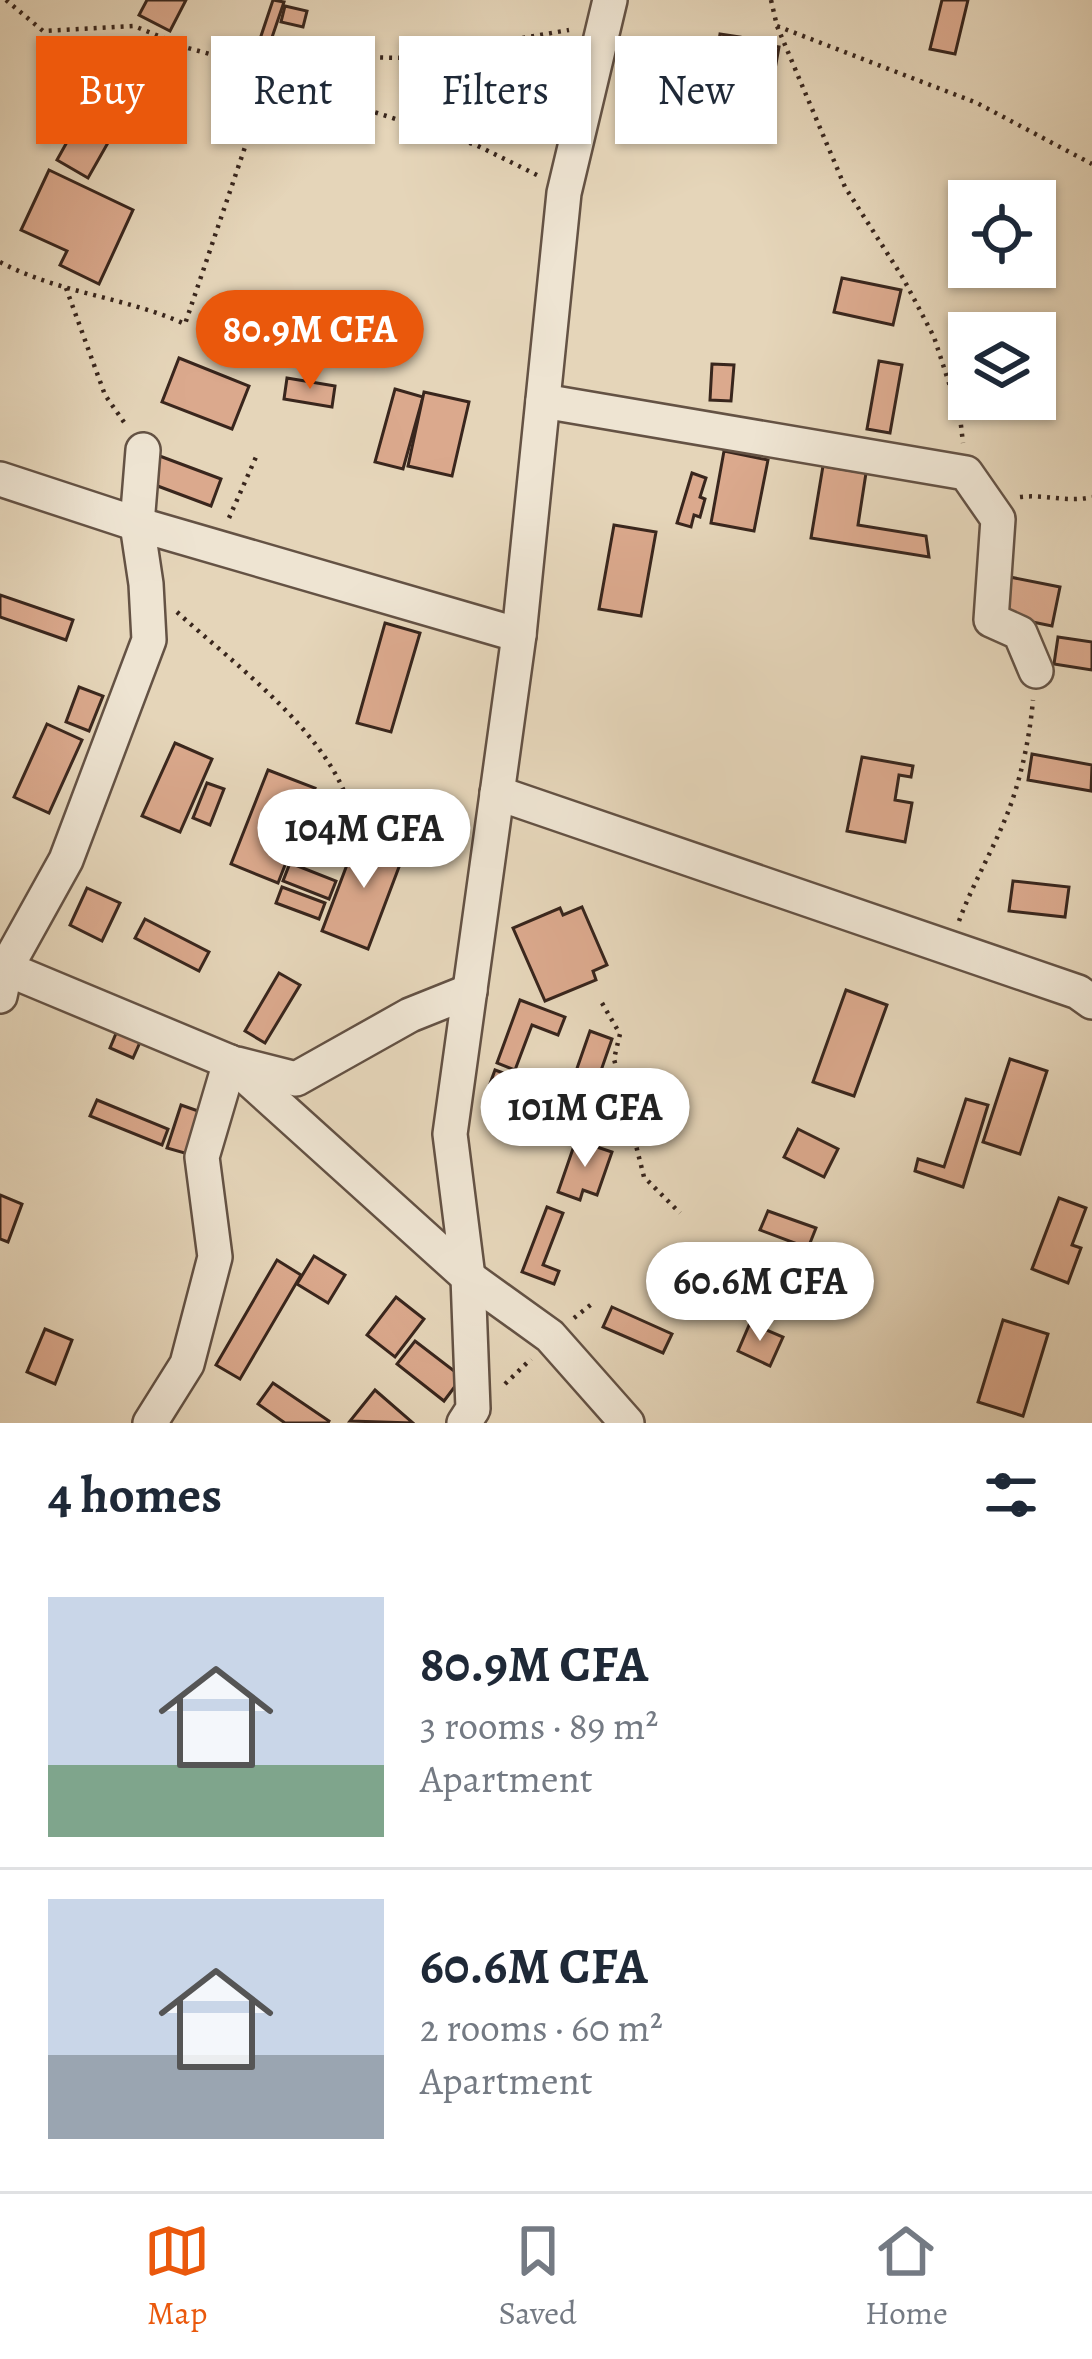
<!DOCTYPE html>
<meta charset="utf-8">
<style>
:root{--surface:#fff;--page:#f6f6f7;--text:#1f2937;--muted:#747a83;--line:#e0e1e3;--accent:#ea580c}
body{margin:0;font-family:Alegreya,serif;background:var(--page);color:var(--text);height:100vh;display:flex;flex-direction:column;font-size:45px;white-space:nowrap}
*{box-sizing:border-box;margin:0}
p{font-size:39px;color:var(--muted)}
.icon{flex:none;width:66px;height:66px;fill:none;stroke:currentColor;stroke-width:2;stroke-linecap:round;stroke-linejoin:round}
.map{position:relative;height:1423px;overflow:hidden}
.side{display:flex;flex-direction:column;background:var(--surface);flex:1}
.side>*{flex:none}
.banner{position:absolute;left:36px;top:36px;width:1020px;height:108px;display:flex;gap:24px}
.tools{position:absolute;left:948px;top:180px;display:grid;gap:24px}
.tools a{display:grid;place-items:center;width:108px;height:108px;border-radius:0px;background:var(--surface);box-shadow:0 3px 9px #0004;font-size:60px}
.price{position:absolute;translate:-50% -102px;padding:0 27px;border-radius:42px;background:#fff;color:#222;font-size:39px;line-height:78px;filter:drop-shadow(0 3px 6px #0008)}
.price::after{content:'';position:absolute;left:50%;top:72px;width:36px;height:27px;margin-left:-18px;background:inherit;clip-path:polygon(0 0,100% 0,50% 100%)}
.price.active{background:var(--accent);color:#fff}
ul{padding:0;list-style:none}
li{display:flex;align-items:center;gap:36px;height:300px;padding:0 48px}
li+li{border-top:3px solid var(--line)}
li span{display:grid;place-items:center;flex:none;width:336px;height:240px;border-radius:0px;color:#555}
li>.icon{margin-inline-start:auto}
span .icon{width:144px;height:144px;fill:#fffc;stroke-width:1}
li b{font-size:51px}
h2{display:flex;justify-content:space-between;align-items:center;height:144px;padding:0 48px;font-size:51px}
.tag{padding:0 42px;border-radius:0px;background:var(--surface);box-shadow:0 3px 9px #0004;font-size:42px;line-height:108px}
.tag.active{background:var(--accent);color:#fff}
.tab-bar{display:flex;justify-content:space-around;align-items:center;height:168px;border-top:3px solid var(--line);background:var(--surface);font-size:33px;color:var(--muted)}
.tab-bar a{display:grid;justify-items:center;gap:6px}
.tab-bar .active{color:var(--accent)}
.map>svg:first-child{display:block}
</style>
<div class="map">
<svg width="1092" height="1423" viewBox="0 0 1092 1423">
<rect width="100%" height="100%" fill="#e5d5b9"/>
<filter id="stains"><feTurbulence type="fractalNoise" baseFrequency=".00167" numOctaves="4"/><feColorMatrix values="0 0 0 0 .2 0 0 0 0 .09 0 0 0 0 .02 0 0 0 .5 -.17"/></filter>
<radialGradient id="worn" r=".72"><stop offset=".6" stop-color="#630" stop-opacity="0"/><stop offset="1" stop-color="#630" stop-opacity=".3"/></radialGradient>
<g fill="#dba98d" stroke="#39261d" stroke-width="3">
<path d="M147,0H186L170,31L139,15Z"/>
<path d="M273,0L284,2L266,55L256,51Z"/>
<path d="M942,0H968L955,54L930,49Z"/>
<path d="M285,6L307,11L303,27L281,22Z"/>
<path d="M720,34L740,37L726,124L706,121Z"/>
<path d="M745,41L779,47L765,125L731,119Z"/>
<path d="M107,70L139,88L88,178L57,160Z"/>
<path d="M49,170L133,210L99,284L60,265L67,251L21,230Z"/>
<path d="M842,278L901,290L893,325L834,312Z"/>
<path d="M179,358L249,386L232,429L162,402Z"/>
<path d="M879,361L902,365L890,433L867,429Z"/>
<path d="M712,364L734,365L731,401L710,400Z"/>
<path d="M287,378L335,386L332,407L284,399Z"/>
<path d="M395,389L423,397L403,469L375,462Z"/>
<path d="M424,392L469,402L452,476L408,466Z"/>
<path d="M724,451L768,460L754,531L711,523Z"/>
<path d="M157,455L221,479L211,506L147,482Z"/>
<path d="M823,466L866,473L858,525L926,536L929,557L811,538Z"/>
<path d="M692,473L706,478L700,497L705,499L700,517L694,515L691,527L677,523Z"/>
<path d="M614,525L656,532L641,616L599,609Z"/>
<path d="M1010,577L1060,587L1052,626L1003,616Z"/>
<path d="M0,595L73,620L66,640L0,617Z"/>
<path d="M385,623L420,633L391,732L357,723Z"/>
<path d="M1058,637L1092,642V670L1054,664Z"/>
<path d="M79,687L103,696L89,731L66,722Z"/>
<path d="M47,724L82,740L49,813L14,797Z"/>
<path d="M175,743L212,759L180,832L142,816Z"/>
<path d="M1032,754L1092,765L1091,791L1028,780Z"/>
<path d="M862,757L913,766L911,777L899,775L895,800L912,803L905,842L847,831Z"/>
<path d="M268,770L315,788L278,883L231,864Z"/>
<path d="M207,783L224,789L210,825L193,818Z"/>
<path d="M359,833L405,851L368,949L322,931Z"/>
<path d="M290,863L336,881L329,899L283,881Z"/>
<path d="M1013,881L1069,887L1065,917L1009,911Z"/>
<path d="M282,887L325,903L319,919L276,903Z"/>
<path d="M87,888L120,903L102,941L70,925Z"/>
<path d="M582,907L607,965L593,971L596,980L545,1001L513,928L560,908L563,915Z"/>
<path d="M145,919L209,952L199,971L135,938Z"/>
<path d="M279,973L300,985L265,1043L245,1031Z"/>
<path d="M846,990L887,1005L854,1096L813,1082Z"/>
<path d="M520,1000L565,1017L558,1035L532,1025L515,1070L497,1063Z"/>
<path d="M117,1031L141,1040L133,1058L110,1048Z"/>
<path d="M590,1031L612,1039L580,1131L558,1123Z"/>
<path d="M1010,1059L1047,1071L1020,1154L983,1142Z"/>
<path d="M495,1070L539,1086L527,1116L484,1100Z"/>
<path d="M966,1099L988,1105L963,1187L915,1171L918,1159L944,1167Z"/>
<path d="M97,1100L168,1129L162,1145L90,1116Z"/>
<path d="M181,1105L201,1112L188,1154L167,1148Z"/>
<path d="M798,1129L838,1149L824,1177L784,1157Z"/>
<path d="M576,1140L612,1152L597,1195L583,1190L580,1200L558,1192Z"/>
<path d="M0,1195L22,1204L8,1242L0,1239Z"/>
<path d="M1059,1198L1086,1208L1072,1245L1081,1248L1068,1283L1032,1269Z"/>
<path d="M547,1207L563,1213L543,1265L559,1271L554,1284L522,1272Z"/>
<path d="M768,1211L816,1228L808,1248L760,1230Z"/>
<path d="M817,1249L836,1257L812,1310L793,1302Z"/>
<path d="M314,1256L345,1275L328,1303L297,1284Z"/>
<path d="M277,1260L301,1275L240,1379L216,1365Z"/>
<path d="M396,1297L424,1319L395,1357L367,1335Z"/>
<path d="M612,1307L672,1334L663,1353L603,1327Z"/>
<path d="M1003,1320L1048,1334L1023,1416L978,1402Z"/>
<path d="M750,1323L783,1337L770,1366L738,1351Z"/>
<path d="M45,1329L72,1340L55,1384L27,1372Z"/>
<path d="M415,1341L462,1377L444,1401L397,1364Z"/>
<path d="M273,1383L329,1421L328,1423H285L258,1404Z"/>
<path d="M375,1390L413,1423L350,1421Z"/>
</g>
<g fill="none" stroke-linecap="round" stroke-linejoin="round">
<g stroke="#645244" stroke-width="38">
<g id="street">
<path d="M543,401L966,473L998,519L991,620L1020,633L1036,671"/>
<path d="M0,479L137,524L519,635"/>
<path d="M497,793L1078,992L1092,1002"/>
<path d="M0,966L230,1062L202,1157L215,1257L187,1364L150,1423"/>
<path d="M0,996L6,968L66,860L149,640L146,584L137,524L143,450"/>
<path d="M230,1062L468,1277L550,1336L627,1423"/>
<path d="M237,1064L296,1079L410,1015L470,991"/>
<path d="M464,1423L473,1409L468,1277L450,1134L519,635L564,193L610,0"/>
</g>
</g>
<g stroke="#39261d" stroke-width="4.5" stroke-dasharray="3 6" stroke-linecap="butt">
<path d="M6,0L43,31L134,26L188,48L268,70L264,91"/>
<path d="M771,0L777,26L845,187L903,278L934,337L960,417L963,443"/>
<path d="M777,26L977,103L1092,164"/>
<path d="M537,175L476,145L368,110L314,56L405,58L569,30"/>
<path d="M0,262C58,293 125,297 185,324L264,91L301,58L314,56"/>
<path d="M66,288L105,395L126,425"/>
<path d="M1020,497C1045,494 1068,503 1092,497"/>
<path d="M229,518L256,457"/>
<path d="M177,612C234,664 334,737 351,813"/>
<path d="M959,921C974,880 998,842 1012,801C1023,769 1030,734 1033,700"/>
<path d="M602,1003L620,1034L614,1059L644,1177L680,1213"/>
<path d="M574,1318L593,1303"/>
<path d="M505,1384L531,1359"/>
</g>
<use href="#street" stroke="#eee4d2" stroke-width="33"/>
</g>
<rect width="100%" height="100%" filter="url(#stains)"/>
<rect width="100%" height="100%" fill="url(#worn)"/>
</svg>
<div class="tools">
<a><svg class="icon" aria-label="locate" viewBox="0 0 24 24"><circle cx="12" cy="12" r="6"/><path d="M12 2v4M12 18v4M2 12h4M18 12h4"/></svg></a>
<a><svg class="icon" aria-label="layers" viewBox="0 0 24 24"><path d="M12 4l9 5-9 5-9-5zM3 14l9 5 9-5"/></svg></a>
</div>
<b class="price active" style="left:310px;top:392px">80.9M CFA</b>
<b class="price" style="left:364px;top:891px">104M CFA</b>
<b class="price" style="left:585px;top:1170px">101M CFA</b>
<b class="price" style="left:760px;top:1344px">60.6M CFA</b>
<div class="banner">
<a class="tag active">Buy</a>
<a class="tag">Rent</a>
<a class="tag">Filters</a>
<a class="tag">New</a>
</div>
</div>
<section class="side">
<h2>4 homes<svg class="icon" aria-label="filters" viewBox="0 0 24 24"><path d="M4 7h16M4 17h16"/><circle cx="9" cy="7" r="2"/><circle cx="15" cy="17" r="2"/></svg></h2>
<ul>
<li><span style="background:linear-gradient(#c9d6e8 70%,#7fa58c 0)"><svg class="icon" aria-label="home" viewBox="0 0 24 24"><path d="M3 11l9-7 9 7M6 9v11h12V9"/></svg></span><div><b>80.9M CFA</b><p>3 rooms · 89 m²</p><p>Apartment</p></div></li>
<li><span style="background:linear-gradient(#c9d6e8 65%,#9aa5b1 0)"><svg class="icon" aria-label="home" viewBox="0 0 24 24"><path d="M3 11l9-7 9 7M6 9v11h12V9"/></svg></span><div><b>60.6M CFA</b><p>2 rooms · 60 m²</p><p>Apartment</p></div></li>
</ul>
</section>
<nav class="tab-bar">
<a class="active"><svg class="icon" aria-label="map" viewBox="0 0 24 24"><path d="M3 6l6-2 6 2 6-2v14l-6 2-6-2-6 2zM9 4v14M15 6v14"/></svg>Map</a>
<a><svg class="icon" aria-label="saved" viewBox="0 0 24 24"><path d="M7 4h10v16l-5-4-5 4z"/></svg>Saved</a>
<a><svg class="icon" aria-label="home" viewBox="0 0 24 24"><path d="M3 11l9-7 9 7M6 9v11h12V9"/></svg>Home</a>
</nav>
